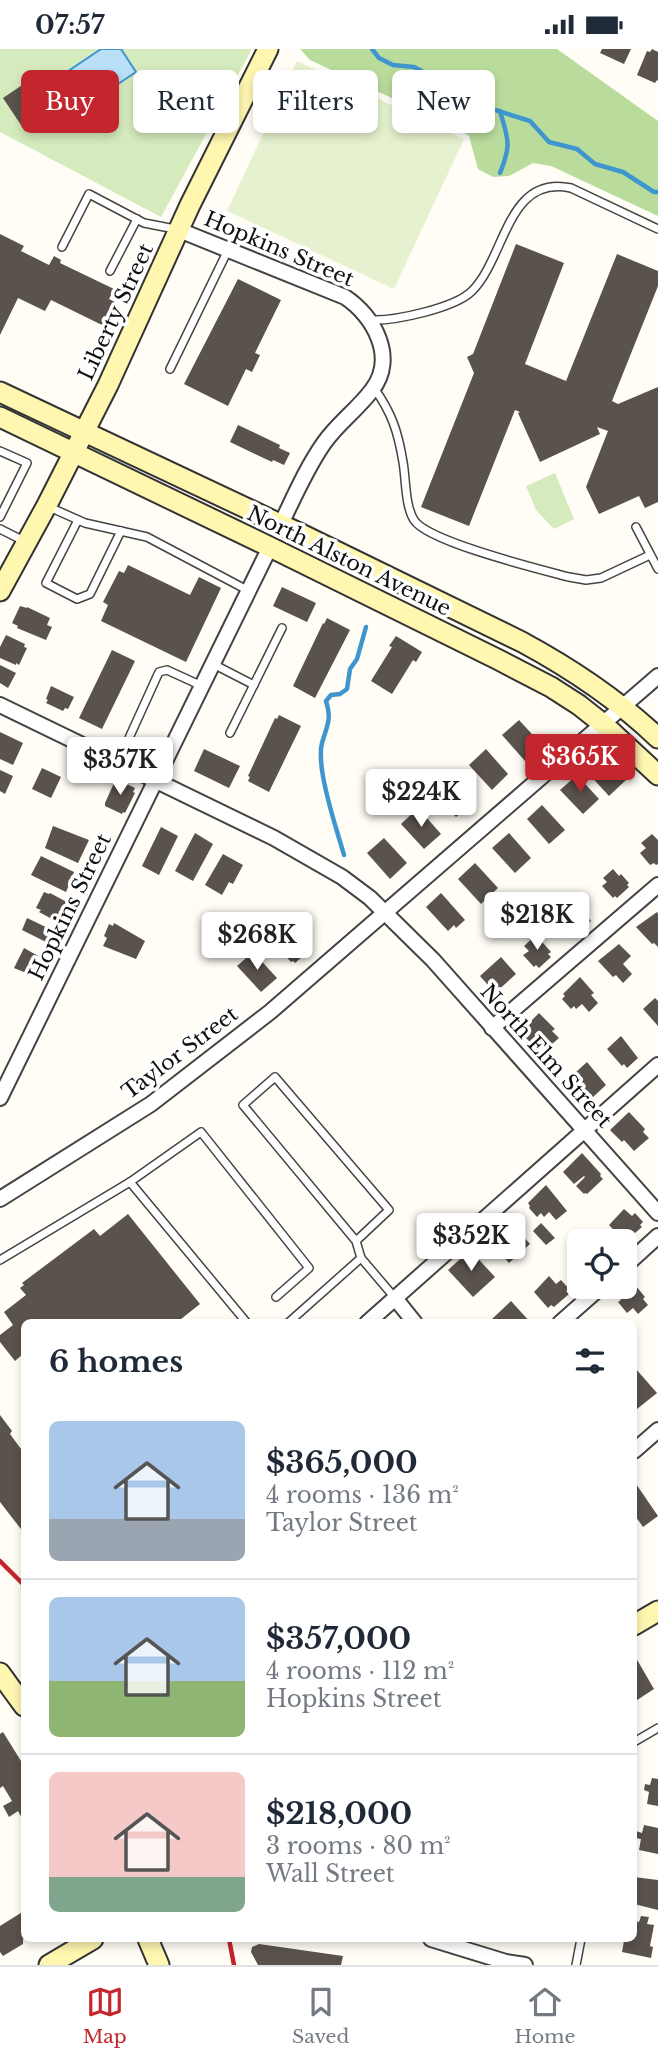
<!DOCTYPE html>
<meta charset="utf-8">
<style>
:root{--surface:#fff;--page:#f6f6f7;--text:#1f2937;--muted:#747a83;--line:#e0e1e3;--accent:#c4262e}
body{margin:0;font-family:"Libre Baskerville",serif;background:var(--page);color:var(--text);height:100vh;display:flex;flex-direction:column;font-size:26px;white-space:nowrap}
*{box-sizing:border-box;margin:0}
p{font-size:23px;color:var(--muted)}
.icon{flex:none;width:38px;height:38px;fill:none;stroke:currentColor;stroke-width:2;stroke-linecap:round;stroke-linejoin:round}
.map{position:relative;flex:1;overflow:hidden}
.side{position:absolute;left:21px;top:1270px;width:616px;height:623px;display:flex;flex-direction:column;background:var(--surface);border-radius:10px;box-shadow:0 4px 10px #0003}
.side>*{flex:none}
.top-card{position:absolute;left:21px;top:21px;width:616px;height:63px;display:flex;gap:14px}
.buttons{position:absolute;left:567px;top:1180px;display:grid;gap:14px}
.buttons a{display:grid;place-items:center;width:70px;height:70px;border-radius:10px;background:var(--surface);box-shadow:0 4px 10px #0003;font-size:35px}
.price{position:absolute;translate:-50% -60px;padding:0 16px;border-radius:7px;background:#fff;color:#222;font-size:23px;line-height:46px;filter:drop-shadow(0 2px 4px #0008)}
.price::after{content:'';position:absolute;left:50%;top:42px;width:21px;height:16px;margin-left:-10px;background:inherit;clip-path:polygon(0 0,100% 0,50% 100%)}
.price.active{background:var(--accent);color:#fff}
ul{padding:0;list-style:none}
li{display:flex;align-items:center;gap:21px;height:175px;padding:0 28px}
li+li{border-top:2px solid var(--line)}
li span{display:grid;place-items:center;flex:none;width:196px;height:140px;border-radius:10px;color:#555}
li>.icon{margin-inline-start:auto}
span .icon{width:84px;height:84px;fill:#fffc;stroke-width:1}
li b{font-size:30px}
h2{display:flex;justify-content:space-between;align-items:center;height:84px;padding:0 28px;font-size:30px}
.chip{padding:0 24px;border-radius:10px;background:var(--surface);box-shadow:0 4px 10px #0003;font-size:24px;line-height:63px}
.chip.active{background:var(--accent);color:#fff}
.status{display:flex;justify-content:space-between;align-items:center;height:49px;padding:0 35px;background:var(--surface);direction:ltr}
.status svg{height:19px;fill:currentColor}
.tabs{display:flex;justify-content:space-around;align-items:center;height:98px;border-top:2px solid var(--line);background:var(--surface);font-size:19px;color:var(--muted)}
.tabs a{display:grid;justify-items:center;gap:4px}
.tabs .active{color:var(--accent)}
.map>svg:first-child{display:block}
</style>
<div class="status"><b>07:57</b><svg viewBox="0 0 49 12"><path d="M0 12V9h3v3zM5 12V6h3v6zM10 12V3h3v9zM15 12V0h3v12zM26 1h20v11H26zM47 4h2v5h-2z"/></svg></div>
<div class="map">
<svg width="658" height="1916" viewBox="0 0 658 1916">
<rect width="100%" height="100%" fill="#fffdf5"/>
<g fill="#d5ebbd">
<path d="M0,0H252L161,168L0,83Z"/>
<path d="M555,424L574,470L554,480L536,461L526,437Z"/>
</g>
<path fill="#b9dc9c" d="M300,0H557L658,72V167L551,117L533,114L509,127L493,128L478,120L469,87L442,70L396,51L310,11Z"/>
<path fill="#e6f2cf" d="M297,12L464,90L394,240L227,162Z"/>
<path fill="#b9e0f7" stroke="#3f96cf" stroke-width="2" d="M101,0H121L136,23L73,65L52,33Z"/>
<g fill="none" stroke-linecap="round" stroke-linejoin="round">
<g stroke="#3f96cf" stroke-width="4.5">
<path d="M372,0L379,9L393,16L414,18L431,27L457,49L530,72L549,93L577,100L595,115L623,123L654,143H658"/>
<path d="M500,62C508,91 512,94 500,124"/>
<path d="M344,806C336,778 326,750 322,721C321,713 320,701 322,694C327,676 332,671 326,652L331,646L340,645L347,640L350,620L357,610L366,578"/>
</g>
</g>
<g fill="#5a524d">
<path d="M602,0H631L624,15L600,4Z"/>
<path d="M652,0L658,3V32L657,31L655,34L637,26L647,2L650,3Z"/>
<path d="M34,28L56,61L25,82L3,49Z"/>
<path d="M0,185L24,197L21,202L49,216L54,207L61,211L60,214L114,240L109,250L115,253L104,277L51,251L45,262L18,249L0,286Z"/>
<path d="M516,195L564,214L525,315L566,332L617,205L658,222V237L612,352L618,355L658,338V453L645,459L639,447L599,465L586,438L608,382L597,378L600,385L540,413L518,364L520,363L515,361L469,477L421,458L474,324L467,308L473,305Z"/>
<path d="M238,230L281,251L255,304L260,306L252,323L246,320L228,357L184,335Z"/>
<path d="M238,376L280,396L279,399L290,404L284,416L273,411L272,413L230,393Z"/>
<path d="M128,516L190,546L199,528L221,539L186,613L101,572L108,556L103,553L119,522L124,524Z"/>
<path d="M282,538L316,554L307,573L273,557Z"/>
<path d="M20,557L27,559V558L50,569L47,576L52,578L46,591L17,579L18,577L12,574Z"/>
<path d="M327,569L350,581L315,649L293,637L323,574L324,575Z"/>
<path d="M6,586L25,595L24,598L27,599L19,616L16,614V616L0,609V598Z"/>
<path d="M396,587L422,603L416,613L413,611L392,645L371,632L392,598L389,597Z"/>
<path d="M112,601L135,612L102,680L79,669Z"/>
<path d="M0,616L16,624L8,639L0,634Z"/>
<path d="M51,637L74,648L68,660L65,659L63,662L46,654L48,651L46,650Z"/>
<path d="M279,666L301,677L269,743L248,732L250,728L248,727L275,669L277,670Z"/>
<path d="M519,671L542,696L525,712L502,686Z"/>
<path d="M0,683L23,694L13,716L0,710Z"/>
<path d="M204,700L240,717L229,739L194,722Z"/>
<path d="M486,700L508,725L492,741L469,716Z"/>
<path d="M604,708L626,731L609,747L587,723Z"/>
<path d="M42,719L61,728L51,749L32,740Z"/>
<path d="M0,721L13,727L5,745L0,742Z"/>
<path d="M577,726L599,750L583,765L560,741Z"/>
<path d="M118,731L135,739L133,743L135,744L125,764L123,763L122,765L105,757V754L114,734L117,735Z"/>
<path d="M450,731L471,755L456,768L435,745Z"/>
<path d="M542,756L565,781L549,795L527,770Z"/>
<path d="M418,759L441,785L424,800L401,775Z"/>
<path d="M53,777L89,791L78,814L45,799Z"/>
<path d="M161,778L178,787L159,826L142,817Z"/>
<path d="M195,784L213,795L193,832L175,822Z"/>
<path d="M509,784L531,809L515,824L492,799Z"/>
<path d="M652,785L658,791V815L656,816L654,814L650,816L640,804L646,799L641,794Z"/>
<path d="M384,789L407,814L390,830L367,804Z"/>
<path d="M223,805L243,816L233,835L229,833L222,846L205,836Z"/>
<path d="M41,807L74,823L66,843L31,826Z"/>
<path d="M475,814L498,839L481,855L458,830Z"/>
<path d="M613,820L619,827L621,825L629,834L627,836L629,838L617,849L615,847L613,849L602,837L607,833L603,829Z"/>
<path d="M44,843L49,845L50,844L76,858L67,875L65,874L63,876L39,863L41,861L36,859Z"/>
<path d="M441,844L465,871L456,879L454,876L448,882L426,858Z"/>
<path d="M573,852L581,861L582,859L591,872L577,884L575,881L573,883L565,875L563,871L566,869L561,863Z"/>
<path d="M657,863L658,865V898L654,894L652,895L636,878Z"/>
<path d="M27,869L52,881L46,893L22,881Z"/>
<path d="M114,874L145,892L136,910L103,897L107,889L104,887L109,875L113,877Z"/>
<path d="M288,875L310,901L295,914L293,912L291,913L271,891Z"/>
<path d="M536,886L551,903L548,905L551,908L539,919L536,916L534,918L523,906L529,902L524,897Z"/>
<path d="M619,895L631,907L623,915L632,925L623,934L616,926L613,928L598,912Z"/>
<path d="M24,899L49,913L41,930L14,919Z"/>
<path d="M253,903L277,929L261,943L237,917Z"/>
<path d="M501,908L516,925L495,944L480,927Z"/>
<path d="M580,928L594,944L591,946L598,954L589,963L582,955L576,960L574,957L571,960L562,950L565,947L563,945Z"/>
<path d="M655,949L658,952V977L643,960Z"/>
<path d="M539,964L555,980L552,982L559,989L544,1002L535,991L531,994L523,986L525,985L522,981Z"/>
<path d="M621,987L638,1009L627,1019L624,1015L622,1017L607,1000Z"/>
<path d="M587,1013L606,1036L593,1048L575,1031L579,1028L575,1024Z"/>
<path d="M629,1063L645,1080L643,1083L649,1089L634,1102L624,1091L622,1093L610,1081Z"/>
<path d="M582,1104L601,1125L600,1127L603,1130L587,1145L585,1144L584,1145L576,1137L585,1128L584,1127L574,1135L563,1123Z"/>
<path d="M546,1136L567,1162L556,1171L549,1163L544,1168L541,1164L537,1168L529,1159L530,1157L528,1154Z"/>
<path d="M624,1160L632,1167L635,1164L643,1173L640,1176L642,1178L628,1190L627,1188L623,1191L609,1176Z"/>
<path d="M128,1165L200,1255L176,1274H24V1304L15,1312L0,1293V1286L13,1276L4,1263L26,1246L20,1239L24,1236L22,1234L94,1180L100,1187Z"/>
<path d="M507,1169L530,1195L509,1214L486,1188Z"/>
<path d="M541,1174L555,1189L546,1196L533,1182Z"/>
<path d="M470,1201L495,1228L473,1248L448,1221Z"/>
<path d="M549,1227L556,1235L561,1231L569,1240L566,1242L569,1245L554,1258L551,1256L548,1259L534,1243Z"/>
<path d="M629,1237L632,1241L636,1237L645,1248L643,1250L648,1256L638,1265L633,1259L627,1264L618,1253L621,1251L618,1248Z"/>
<path d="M511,1252L531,1274H494L491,1271Z"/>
<path d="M635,1319L657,1344L637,1360L634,1356V1321Z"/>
<path d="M0,1366L12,1382L10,1385L24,1404V1484L0,1453Z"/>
<path d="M634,1432L658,1467L643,1478L634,1465Z"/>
<path d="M636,1609L654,1640L634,1653V1610Z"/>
<path d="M3,1683L21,1712L23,1710L24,1712V1773L18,1762L9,1768L3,1757L12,1752L3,1737L0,1739V1685Z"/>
<path d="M652,1729L658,1730V1757L647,1755L649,1743L644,1741L645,1735L650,1736Z"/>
<path d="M644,1776L658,1779V1805L639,1801L641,1790L635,1789L636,1782L642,1784Z"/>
<path d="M634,1828L658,1831V1861L634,1855Z"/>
<path d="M24,1862L23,1895L3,1907L0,1903V1877Z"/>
<path d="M641,1867L649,1868L647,1875L654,1876L650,1897L653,1898L651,1909L622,1903L624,1892L634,1890V1872L639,1873Z"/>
<path d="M259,1895L343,1907L341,1916H258L251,1903L252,1898Z"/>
</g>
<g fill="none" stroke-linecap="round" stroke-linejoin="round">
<g stroke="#444" stroke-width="10">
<g id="lane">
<path d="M62,198L89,145L144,174L175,180"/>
<path d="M110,222L137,170"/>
<path d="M371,271C395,272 455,259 472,242C506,208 507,125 571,139L658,180"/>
<path d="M170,320L228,201"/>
<path d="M374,339C392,364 398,383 403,413C406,430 405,457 414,471C428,493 539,520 569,528L586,531L601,529L650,506"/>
<path d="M0,402L27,414L0,468"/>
<path d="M47,457L85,474L147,488L249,542"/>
<path d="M78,471L46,534L77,550L90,545L121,482"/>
<path d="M636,478L658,520"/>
<path d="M0,480L26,493"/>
<path d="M213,615L254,636"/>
<path d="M230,684L282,579"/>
<path d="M129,689L159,623L167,621L202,637"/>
<path d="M130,1133L247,1274"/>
<path d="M361,1209L395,1249"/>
<path d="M0,1211L130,1133L201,1083L309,1219L276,1248"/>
<path d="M288,1274L361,1209L356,1192L243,1056L275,1028L389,1161L356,1192"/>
<path d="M634,1693L658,1679"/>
<path d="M576,1916L581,1890"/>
</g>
</g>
<g stroke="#444" stroke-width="18">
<g id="street">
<path d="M179,181L345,248C374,267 397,309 372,341C358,360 338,374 324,394C307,418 294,448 281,475"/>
<path d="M0,656L274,789L342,828L370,849L433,911L658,1164"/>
<path d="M492,979L658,836"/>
<path d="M0,1049L270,498"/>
<path d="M0,1150L151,1055L270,963L658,627"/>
<path d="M625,1217L658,1187"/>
<path d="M395,1249L415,1274"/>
<path d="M367,1274L658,1016"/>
<path d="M560,1274L602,1237"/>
<path d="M634,1402L658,1381"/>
<path d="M431,1890L506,1913L525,1916"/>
</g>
</g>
<g stroke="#333" stroke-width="23">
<g id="secondary">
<path d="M0,343L301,485L522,593C572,620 617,650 658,689"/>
<path d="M0,368L270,498L497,610L551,638L579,656L603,675L658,726"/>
<path d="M0,542L47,456L108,336L190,156L268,0"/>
<path d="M634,1576L658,1562"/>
<path d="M0,1624L24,1657"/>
<path d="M148,1890L159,1916"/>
<path d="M49,1916L93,1890"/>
</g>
</g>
<use href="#lane" stroke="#fff" stroke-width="7"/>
<use href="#street" stroke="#fff" stroke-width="14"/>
<use href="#secondary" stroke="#fff6b0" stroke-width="19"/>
<g stroke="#c4262e" stroke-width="4.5">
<path d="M0,1512L24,1536"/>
<path d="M229,1890L234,1916"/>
</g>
</g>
<g text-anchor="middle" stroke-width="7" stroke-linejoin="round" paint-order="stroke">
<g font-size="21" fill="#111" stroke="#fff">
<text transform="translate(279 200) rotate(23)" y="7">Hopkins Street</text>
<text transform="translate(116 263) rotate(-65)" y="7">Liberty Street</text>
<text transform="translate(349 512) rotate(26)" y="7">North Alston Avenue</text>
<text transform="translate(70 858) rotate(-64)" y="7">Hopkins Street</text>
<text transform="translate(180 1004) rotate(-37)" y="7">Taylor Street</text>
<text transform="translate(546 1007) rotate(48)" y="7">North Elm Street</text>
</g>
</g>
</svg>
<div class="buttons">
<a><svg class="icon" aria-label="locate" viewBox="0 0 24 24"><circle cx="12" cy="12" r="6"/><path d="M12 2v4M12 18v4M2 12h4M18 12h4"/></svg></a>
</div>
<b class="price active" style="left:580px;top:745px">$365K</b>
<b class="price" style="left:120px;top:748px">$357K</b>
<b class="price" style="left:421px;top:780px">$224K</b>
<b class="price" style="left:537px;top:903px">$218K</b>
<b class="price" style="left:257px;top:923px">$268K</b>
<b class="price" style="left:471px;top:1224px">$352K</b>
<div class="top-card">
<a class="chip active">Buy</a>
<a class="chip">Rent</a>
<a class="chip">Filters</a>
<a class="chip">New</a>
</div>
<section class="side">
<h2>6 homes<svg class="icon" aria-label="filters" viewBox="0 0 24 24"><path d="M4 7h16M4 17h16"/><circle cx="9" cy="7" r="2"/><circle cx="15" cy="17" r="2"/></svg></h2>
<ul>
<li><span style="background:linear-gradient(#a9c7e8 70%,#9aa5b1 0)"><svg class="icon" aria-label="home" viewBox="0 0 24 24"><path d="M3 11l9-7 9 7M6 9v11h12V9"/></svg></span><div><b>$365,000</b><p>4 rooms · 136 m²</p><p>Taylor Street</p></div></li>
<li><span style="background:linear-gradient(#a9c7e8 60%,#8fb573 0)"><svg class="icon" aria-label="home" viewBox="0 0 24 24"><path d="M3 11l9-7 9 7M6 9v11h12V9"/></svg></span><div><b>$357,000</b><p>4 rooms · 112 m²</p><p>Hopkins Street</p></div></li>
<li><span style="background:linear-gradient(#f6c9c9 75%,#7fa58c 0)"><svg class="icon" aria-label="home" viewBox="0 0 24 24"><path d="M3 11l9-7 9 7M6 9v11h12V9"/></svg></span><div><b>$218,000</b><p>3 rooms · 80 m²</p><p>Wall Street</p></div></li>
</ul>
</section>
</div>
<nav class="tabs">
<a class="active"><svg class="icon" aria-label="map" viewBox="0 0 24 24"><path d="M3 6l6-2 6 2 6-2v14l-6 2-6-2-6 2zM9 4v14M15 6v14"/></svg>Map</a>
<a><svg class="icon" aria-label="saved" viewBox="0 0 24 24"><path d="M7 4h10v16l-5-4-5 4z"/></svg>Saved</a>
<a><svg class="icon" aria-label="home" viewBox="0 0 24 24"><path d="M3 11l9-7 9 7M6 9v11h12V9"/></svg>Home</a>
</nav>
